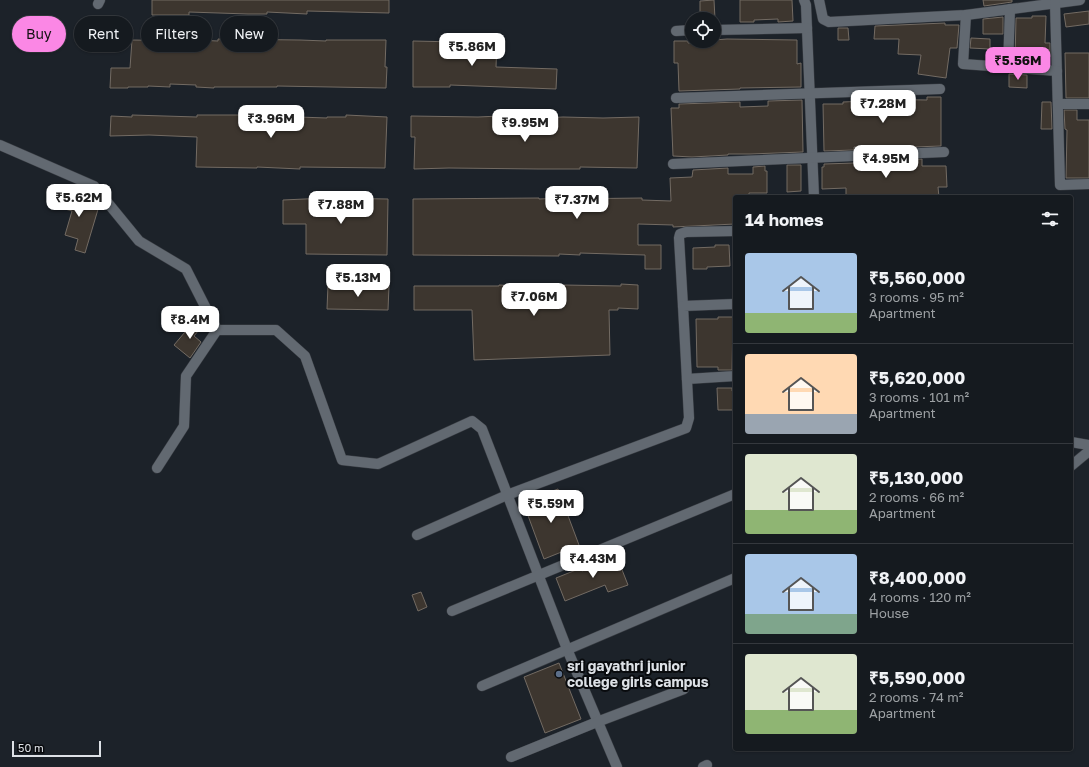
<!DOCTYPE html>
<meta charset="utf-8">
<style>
:root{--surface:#151a1f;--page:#1e2328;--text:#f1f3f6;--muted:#9da1a4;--line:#34383d;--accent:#fb87e5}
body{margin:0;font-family:"Golos Text",sans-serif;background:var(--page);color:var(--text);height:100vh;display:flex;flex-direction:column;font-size:15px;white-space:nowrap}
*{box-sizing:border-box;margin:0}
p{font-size:13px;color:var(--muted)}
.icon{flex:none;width:22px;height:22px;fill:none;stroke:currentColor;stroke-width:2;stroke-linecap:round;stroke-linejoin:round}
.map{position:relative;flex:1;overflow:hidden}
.details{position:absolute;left:733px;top:195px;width:340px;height:556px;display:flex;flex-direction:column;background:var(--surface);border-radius:4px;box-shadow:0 1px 3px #0004,0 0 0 1px var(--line)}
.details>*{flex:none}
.guide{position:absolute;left:12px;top:16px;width:380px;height:36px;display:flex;gap:8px}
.buttons{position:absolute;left:685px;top:12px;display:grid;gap:8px}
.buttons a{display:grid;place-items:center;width:36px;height:36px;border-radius:50%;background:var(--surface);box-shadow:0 1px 3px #0004,0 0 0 1px var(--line);font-size:20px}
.scale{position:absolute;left:12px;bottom:10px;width:89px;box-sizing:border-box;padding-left:4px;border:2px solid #dde1e6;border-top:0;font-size:11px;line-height:14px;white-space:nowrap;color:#dde1e6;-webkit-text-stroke:3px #090b0e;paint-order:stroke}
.price{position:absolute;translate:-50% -34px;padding:0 9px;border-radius:8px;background:#fff;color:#222;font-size:13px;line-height:26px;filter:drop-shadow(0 1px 2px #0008)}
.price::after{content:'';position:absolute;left:50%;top:24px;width:12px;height:9px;margin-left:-6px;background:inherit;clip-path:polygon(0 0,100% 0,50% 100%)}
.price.active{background:var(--accent);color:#111}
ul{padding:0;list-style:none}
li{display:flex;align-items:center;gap:12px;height:100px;padding:0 12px}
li+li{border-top:1px solid var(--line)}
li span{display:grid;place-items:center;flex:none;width:112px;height:80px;border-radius:4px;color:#555}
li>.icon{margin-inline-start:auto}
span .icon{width:48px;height:48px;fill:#fffc;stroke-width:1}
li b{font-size:17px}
h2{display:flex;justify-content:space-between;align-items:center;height:48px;padding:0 12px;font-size:17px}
.chip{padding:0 14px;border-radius:18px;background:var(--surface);box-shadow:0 1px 3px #0004,0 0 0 1px var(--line);font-size:14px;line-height:36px}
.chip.active{background:var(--accent);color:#111}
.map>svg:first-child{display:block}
</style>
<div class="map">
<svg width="1089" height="767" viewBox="0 0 1089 767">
<rect width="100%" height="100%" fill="#1c2229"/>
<g fill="#3d362f" stroke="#736b63">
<path d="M152,0H389V13L307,11V14L267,12V14H248L189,12V15H152Z"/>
<path d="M714,0L715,19H700V1Z"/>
<path d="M740,0H792L793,21L778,22V19L754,20V22H740Z"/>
<path d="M983,0H1012V2L984,6Z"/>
<path d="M1089,11V24L1066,27L1064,14Z"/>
<path d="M1032,16H1046L1045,43H1050V57H1027V62L1015,61L1016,18H1032Z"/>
<path d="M1003,17V34H983V19Z"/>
<path d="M945,23V25H959L957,48H950L946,78L918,74L921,55L898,54L899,39H874L875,26Z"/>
<path d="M838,28H848L849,40H838Z"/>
<path d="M971,38L990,39V49L970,48Z"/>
<path d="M218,39L300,40L326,41V40H386L385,67H387L386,88L277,86V87H214V88L196,87V85L170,84V87L148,86V87H128V88H110L111,68H130L132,40L196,41V40L218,41Z"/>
<path d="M727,39L797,40V64L801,63V87L740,88V89L679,91L678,63H674V41H688V43H712L714,40Z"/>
<path d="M480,40L497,41L496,67L557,69L556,89L450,85V87H413V41L458,42V41L480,42Z"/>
<path d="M1065,53H1089V98H1066Z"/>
<path d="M1009,74L1027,75V88L1009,87Z"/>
<path d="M927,97H941V146L886,148V146L854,147V150L824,151L823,104H843V102L865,101V99L927,100Z"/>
<path d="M802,100L803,152L750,154H728V155L692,157L673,156L671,108H679V104L740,102V107L768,106V101Z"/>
<path d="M1042,102H1051L1052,129H1041Z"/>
<path d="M1064,110H1077V120H1089V178H1066L1067,130L1065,129Z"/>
<path d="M132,115L197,117V115H240L327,118V117H346V115L387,117L385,168L300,167V169L257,167V168L196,167L197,137L149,135L110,136L111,116L132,117Z"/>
<path d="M411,116L478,117L500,116L543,118L563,117L603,118L639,117L637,168L580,167V169H538L449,168L414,169L415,137H411Z"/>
<path d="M922,159V166H946L947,187H938L939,197H846V188L822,189V167H824V164L854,163V167H886V161Z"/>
<path d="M787,165H801V191L787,192Z"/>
<path d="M765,166V171H767V193H749V196H735V224L673,227V225L638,224V245H661V269H645V255L580,253V255L559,254V256L413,255V199L539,198V199L560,198V199L642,198V200L671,201L670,178L692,177L693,170L728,168V174H753V167Z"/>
<path d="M62,192L76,196L77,192L88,195L86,202L99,206L85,253L75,250L78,239L65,235L72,211L58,207Z"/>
<path d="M326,198L388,199L387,255L306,254V224H283V200Z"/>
<path d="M715,245H729L730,266L707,267V269H693V248L715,247Z"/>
<path d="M621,284L638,285V309L618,308V310H609L610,355L474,360L472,310H414V286H499V285L563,287V285L621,286Z"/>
<path d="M328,285L389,286L388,310L327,309Z"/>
<path d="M718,317H733L732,370H718V367H697L696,319H718Z"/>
<path d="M196,319L203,325L194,336L201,342L190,358L174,345Z"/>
<path d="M717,388H732V391H735V410H718Z"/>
<path d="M558,489L579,545L544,559L523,502Z"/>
<path d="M617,557L628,585L608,592L605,585L565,601L556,578L581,568L582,571Z"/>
<path d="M421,592L427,607L418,611L412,595Z"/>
<path d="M559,663L581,719L545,733L524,677Z"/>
</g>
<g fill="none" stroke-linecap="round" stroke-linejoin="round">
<g stroke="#3a3e44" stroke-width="11">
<g id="minor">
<path d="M804,0L806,5L814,197"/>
<path d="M819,0L823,19L829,22L966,15L1080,0"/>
<path d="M1055,3L1060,185L1089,184"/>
<path d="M98,4L100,0"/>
<path d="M966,15L963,64L1057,71"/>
<path d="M714,30L807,28"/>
<path d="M676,31L692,30"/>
<path d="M1008,67L1010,9"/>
<path d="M676,98L940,89"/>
<path d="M1058,104H1089"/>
<path d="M0,145L94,186L139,241L186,269L217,330L186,376L184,426L157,468"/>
<path d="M673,164L944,152"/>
<path d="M683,306L679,238L680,234L686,232L735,231"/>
<path d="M217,330H276L305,356L342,460L378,464L472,421L482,429L567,649L617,767"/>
<path d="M687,379L735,376"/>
<path d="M1071,442L1089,445"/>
<path d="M1071,466L1089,451"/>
<path d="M417,535L507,495L686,428L689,418L683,306L735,304"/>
<path d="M452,611L735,494"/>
<path d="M482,686L735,578"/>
<path d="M511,757L597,722L684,689"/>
<path d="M703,767L707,765"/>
</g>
</g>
<use href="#minor" stroke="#626971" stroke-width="10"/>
</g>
<circle fill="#5c6f8a" stroke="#090b0e" stroke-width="1.5" cx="559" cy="674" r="4"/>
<g text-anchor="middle" stroke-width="4" stroke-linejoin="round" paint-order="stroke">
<g font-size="14" font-weight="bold" fill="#dde1e6" stroke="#090b0e" text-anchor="start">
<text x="567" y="671">sri gayathri junior<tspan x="567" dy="16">college girls campus</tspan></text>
</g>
</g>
</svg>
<div class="buttons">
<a><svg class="icon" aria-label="locate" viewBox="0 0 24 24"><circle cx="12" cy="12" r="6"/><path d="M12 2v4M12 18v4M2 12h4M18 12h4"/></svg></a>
</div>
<div class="scale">50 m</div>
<b class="price" style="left:472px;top:67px">₹5.86M</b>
<b class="price active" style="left:1018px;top:81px">₹5.56M</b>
<b class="price" style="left:883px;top:124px">₹7.28M</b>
<b class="price" style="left:271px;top:139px">₹3.96M</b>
<b class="price" style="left:525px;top:143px">₹9.95M</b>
<b class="price" style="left:886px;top:179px">₹4.95M</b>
<b class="price" style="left:79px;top:218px">₹5.62M</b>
<b class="price" style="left:577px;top:220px">₹7.37M</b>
<b class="price" style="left:341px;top:225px">₹7.88M</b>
<b class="price" style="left:358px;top:298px">₹5.13M</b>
<b class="price" style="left:534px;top:317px">₹7.06M</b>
<b class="price" style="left:190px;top:340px">₹8.4M</b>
<b class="price" style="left:551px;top:524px">₹5.59M</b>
<b class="price" style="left:593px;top:579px">₹4.43M</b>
<div class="guide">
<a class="chip active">Buy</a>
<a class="chip">Rent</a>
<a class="chip">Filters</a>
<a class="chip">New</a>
</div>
<section class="details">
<h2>14 homes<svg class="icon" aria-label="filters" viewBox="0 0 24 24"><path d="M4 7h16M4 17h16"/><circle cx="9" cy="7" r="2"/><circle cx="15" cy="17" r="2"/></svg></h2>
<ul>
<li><span style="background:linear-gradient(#a9c7e8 75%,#8fb573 0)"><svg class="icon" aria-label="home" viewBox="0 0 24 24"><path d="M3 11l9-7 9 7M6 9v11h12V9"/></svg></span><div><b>₹5,560,000</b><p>3 rooms · 95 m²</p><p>Apartment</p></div></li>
<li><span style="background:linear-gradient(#ffd9b3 75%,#9aa5b1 0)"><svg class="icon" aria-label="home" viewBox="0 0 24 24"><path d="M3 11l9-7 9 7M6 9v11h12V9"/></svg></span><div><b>₹5,620,000</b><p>3 rooms · 101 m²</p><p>Apartment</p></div></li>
<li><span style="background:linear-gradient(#dfe7d0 70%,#8fb573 0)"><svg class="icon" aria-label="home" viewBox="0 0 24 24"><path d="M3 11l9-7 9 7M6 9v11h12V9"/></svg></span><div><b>₹5,130,000</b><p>2 rooms · 66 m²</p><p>Apartment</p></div></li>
<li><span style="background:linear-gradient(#a9c7e8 75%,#7fa58c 0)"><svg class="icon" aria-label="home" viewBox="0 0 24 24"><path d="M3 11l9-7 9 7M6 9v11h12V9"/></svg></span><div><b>₹8,400,000</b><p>4 rooms · 120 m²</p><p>House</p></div></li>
<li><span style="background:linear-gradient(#dfe7d0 70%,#8fb573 0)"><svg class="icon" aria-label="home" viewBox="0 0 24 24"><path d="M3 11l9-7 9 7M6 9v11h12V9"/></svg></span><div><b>₹5,590,000</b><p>2 rooms · 74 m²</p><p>Apartment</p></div></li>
</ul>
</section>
</div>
